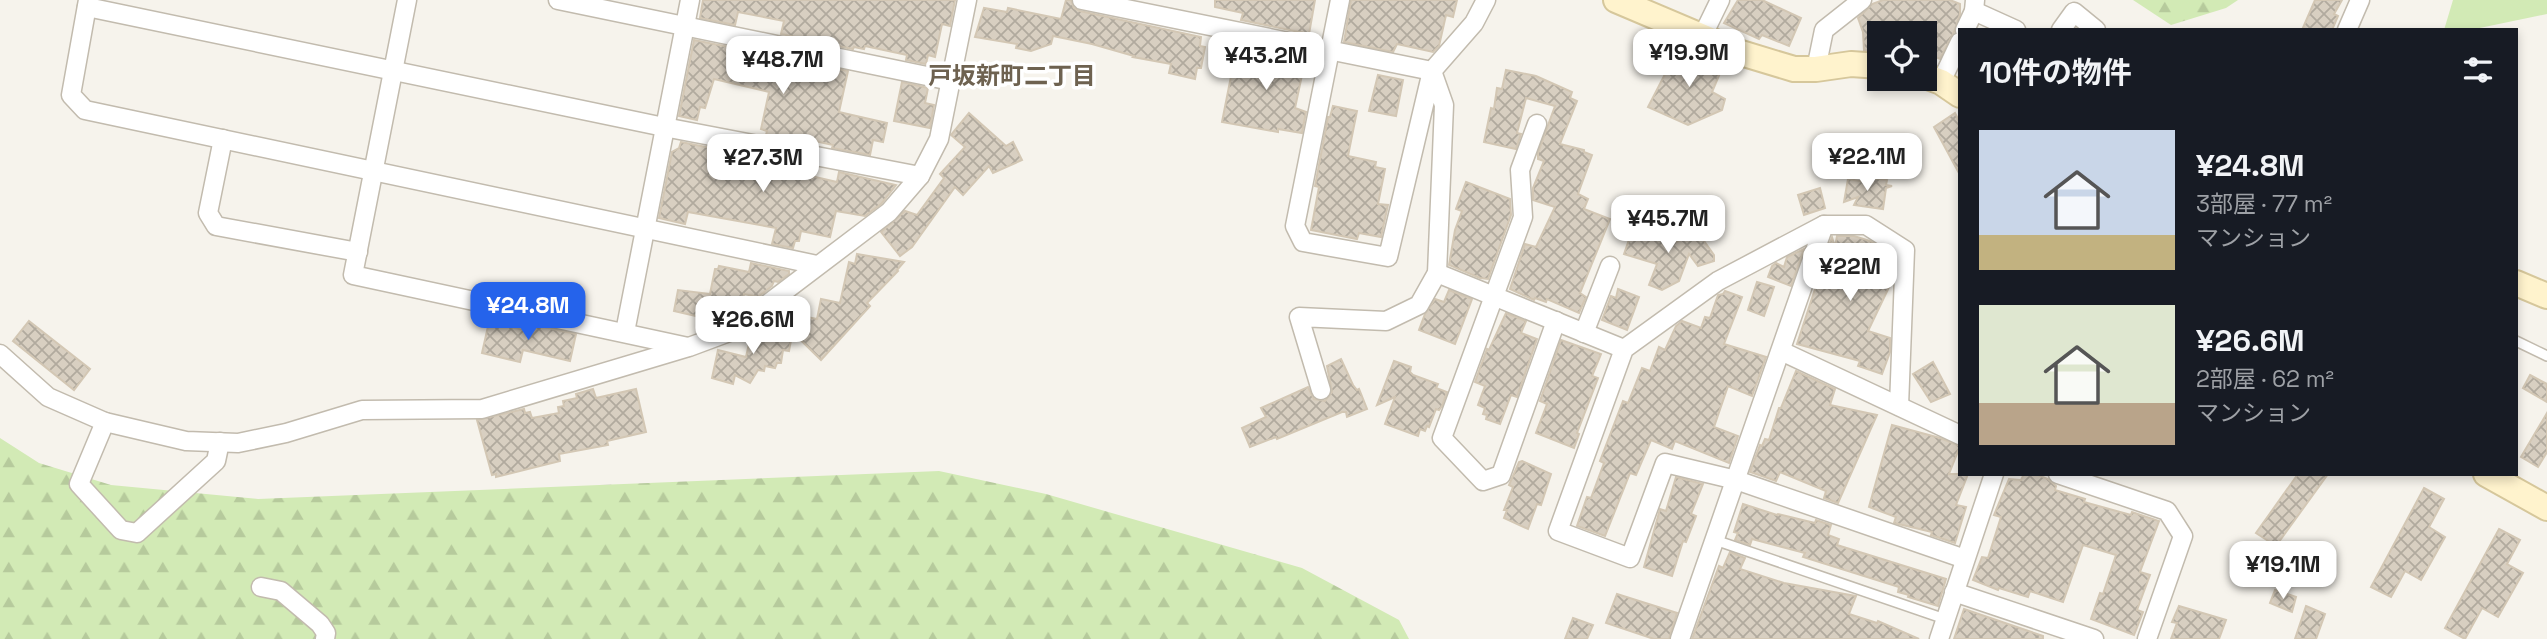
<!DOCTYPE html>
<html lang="ja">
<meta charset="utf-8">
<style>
:root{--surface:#171b24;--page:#242831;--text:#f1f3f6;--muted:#9ea1a6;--accent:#2563eb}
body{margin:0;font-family:"Space Grotesk","Noto Sans JP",sans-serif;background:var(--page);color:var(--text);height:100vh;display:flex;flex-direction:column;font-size:26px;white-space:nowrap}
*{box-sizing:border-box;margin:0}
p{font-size:23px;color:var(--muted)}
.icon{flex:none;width:38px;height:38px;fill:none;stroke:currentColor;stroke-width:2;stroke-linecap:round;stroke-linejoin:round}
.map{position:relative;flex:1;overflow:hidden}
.details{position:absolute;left:1958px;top:28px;width:560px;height:448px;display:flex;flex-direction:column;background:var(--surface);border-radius:0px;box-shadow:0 4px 10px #0003}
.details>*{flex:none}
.buttons{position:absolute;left:1867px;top:21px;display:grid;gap:14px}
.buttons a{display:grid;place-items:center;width:70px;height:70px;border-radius:0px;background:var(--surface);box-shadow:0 4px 10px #0003;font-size:35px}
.price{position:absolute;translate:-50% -60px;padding:0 16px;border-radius:14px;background:#fff;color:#222;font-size:23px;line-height:46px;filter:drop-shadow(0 2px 4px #0008)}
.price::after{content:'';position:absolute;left:50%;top:42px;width:21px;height:16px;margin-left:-10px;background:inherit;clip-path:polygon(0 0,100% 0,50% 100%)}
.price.current{background:var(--accent);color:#fff}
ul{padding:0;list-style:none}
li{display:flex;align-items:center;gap:21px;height:175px;padding:0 21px}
li span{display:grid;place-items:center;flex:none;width:196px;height:140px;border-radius:0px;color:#555}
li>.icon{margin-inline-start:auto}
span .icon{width:84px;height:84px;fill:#fffc;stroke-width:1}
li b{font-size:30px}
h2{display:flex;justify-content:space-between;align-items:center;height:84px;padding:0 21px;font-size:30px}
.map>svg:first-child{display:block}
</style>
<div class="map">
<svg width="2547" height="639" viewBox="0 0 2547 639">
<defs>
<pattern id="forest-firs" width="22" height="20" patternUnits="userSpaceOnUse" patternTransform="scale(1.75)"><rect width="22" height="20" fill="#d2eab5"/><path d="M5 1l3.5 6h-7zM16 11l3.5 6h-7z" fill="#b6ca9c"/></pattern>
<pattern id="building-cross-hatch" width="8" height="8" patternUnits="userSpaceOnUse" patternTransform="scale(1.75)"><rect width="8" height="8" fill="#d8cfc1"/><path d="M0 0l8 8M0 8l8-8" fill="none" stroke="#b1aa9e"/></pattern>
</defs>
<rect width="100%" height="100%" fill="#f6f3ec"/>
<g fill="url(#forest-firs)">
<path d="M2133,0H2238L2226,8L2171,25Z"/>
<path d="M0,438L39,463L111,485L258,499L939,471L1046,494L1302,568L1399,620L1409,639H0Z"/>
</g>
<path fill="#d2eab5" d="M2453,0H2547V14L2470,30H2444Z"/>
<g fill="url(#building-cross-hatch)" stroke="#d3c7b4" stroke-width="2">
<path d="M703,0H955L950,26L942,24L935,57L928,55L926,64L906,60L907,55L865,46L864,49L854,47L853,49L781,34L784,21L738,12L735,25L700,18Z"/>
<path d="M1066,0H1071L1074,8L1080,11L1201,37L1200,46L1205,47L1201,68H1197L1195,79L1169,73L1171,64L1133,57L1134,56L1092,44L1053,36L1051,44L1031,51L1016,48L1017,44L975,37L984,8L1007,12L1008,8L1061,19Z"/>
<path d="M1215,0H1315L1309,34L1241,20L1243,13L1215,7Z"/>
<path d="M1351,0H1457L1453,17L1446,15L1439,46L1433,52L1397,44L1393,52L1344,42Z"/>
<path d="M1738,0H1762L1801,18L1789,46L1762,35L1759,39L1724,23Z"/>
<path d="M1883,0H1950L1960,4V14L1954,32L1940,59L1925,52V33H1880V51L1864,50L1863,32L1858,18L1872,4Z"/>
<path d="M2315,0H2342L2334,14L2338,16L2332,30H2302Z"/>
<path d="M694,40L848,71L839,112L887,123L883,142L873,140L870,155L832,148L833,145L792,136L791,140L766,135L767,131L761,129L769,92L714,79L705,108L700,107L697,120L679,116Z"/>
<path d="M1679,47L1723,66L1712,92L1725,99L1722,110L1688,125L1648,107Z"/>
<path d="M1262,48L1308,59L1305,76L1302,75L1295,108L1306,112L1302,133L1278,129V132L1222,122L1236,51L1261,56Z"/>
<path d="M1506,70L1536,76L1572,92L1570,98L1577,101L1560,144L1584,150V152L1592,155L1578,194L1588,199L1584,209L1610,219L1580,293L1586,297L1579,313L1547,299L1546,302L1535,298L1534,300L1510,289L1525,244L1536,247L1555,207L1533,200V188L1544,161L1538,159V153L1555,106L1526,98L1517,133L1521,134L1516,149L1484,142L1491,108L1494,109L1497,88L1502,89Z"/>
<path d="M1378,75L1403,80L1396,116L1369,111Z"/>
<path d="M902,82L928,88L925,103L934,105L930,128L894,121Z"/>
<path d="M1333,106L1357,111L1348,156L1376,162L1375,167L1385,169L1378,204L1388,205L1381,237L1359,233L1357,239L1311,230L1319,187L1315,186L1328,117H1330Z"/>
<path d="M969,113L1006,146L1013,142L1022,160L993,173L989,166L963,195L955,187L912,247L900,256L881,232L905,211L917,215L944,178L940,174L965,147L951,135Z"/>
<path d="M1955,113L1960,123V175L1934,127Z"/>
<path d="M681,142L721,150L720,155L837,182L839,172L896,185L881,204L865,216L836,211L830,237L801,231L799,241H795L793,248L772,244L776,228L688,212L685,224L659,218L672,152L679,148Z"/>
<path d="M1872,178L1887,180L1886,185L1892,186L1886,188L1883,209L1854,205L1858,197L1844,202L1848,179L1871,183Z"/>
<path d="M1466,182L1510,199L1511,215L1488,279L1480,278L1449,265L1455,230L1462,211L1456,209Z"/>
<path d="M1820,188L1825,208L1804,215L1798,195Z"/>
<path d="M1633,228L1677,242L1698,228L1697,231L1714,255V261L1698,266L1689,254L1679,281L1662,290L1649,285L1657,264L1624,254Z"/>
<path d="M1837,236H1854L1870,241L1893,256L1892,281L1868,331L1890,338V352L1882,374L1858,366L1860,361L1797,344L1832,237L1835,247Z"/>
<path d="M1804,249L1791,286L1768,277L1772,266L1776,263L1784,267L1787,257Z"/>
<path d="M857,254L904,262L897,270L898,271L867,303L870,306L821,360L774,314L777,311L817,319L821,299L840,303L849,262L855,264Z"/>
<path d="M751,263L789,271V274L778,282L774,281L772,286L758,297L744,294L741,310L731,318L724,316L722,322L674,311L678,290L710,294L715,269H718L719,266L749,272Z"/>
<path d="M1757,282L1774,287L1764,316L1748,310Z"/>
<path d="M1618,289L1639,297L1627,330L1602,320L1611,296L1616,298Z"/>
<path d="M1449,290L1472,299L1455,344L1419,330L1425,314L1435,299L1444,302Z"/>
<path d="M1725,291L1742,297L1724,344L1766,357L1752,396L1728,386L1714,427L1738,436L1729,463L1675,441L1672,449L1651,440L1636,475L1630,473L1605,536L1577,526L1587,497L1591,498L1604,463L1600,461L1623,401L1628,403L1642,368L1650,371L1659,347L1665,350L1676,326L1682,321L1701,328L1705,317L1710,318L1718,295L1723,294Z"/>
<path d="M1506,313L1526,321L1521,333L1537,339L1517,397L1511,395L1500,424L1486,419L1487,415L1483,414L1485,408L1478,405L1485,386L1475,382L1487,349L1489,350Z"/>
<path d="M29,321L90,369L74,390L13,341Z"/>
<path d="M489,322L532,332L534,325L576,334L570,361L523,350L520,362L482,353Z"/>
<path d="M756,327L792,335L789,351L783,350L781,363H777L775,368L765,366L764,371L758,370L750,383L735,375L733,384L712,378L718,350L746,357L752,330Z"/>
<path d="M1561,340L1601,354L1592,376L1598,378L1577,433L1579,434L1574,448L1536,433L1547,404L1540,401Z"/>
<path d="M1341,359L1353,385L1357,390L1359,389L1367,409L1347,417L1346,412H1342L1277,439L1276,437L1250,447L1242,428L1266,417L1261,408L1308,387L1314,399L1325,401L1332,392L1327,366Z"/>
<path d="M1394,361L1411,367L1410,372L1413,375L1438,384L1436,388L1447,392L1442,406L1439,410L1436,409L1429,427L1427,426L1425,431L1420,429L1418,436L1385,424L1395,397L1377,405Z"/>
<path d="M1933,362L1950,394L1931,402L1913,374Z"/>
<path d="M1796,371L1835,389L1830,405L1877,415L1838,503L1824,498L1826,491L1780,472L1776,481L1750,472L1760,445L1762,446L1765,439L1769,440L1779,408H1781Z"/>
<path d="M2530,375L2547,384V402L2523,388Z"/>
<path d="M593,389L596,398L636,389L646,432L607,441L608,445L559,454L560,461L496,477V474L492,475L477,420L524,409L525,413L530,412L532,418L559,413L558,407L564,406L563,401L577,398L576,394Z"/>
<path d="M2547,413V452L2538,467L2521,457Z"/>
<path d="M1892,425L1940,438L1960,446L1949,474H1968L1956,505L1966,507L1955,543L1931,535L1932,532L1894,523L1896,517L1869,507Z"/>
<path d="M1522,461L1551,474L1541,505L1537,504L1528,529L1504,518L1507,510H1504L1513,487L1509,485L1519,462Z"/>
<path d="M2024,474H2036L2048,479L2056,486L2055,490L2085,499L2084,502L2131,515L2132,512L2159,521L2140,572L2150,575L2137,610L2143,612L2134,635L2091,619L2100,593L2103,594L2116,555L2083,545L2063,602L2030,591L2028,597L1999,588L1998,590L1973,580L1982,557L1988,558L2001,517L1994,515L2009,479L2021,480Z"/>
<path d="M2298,474H2328L2276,546L2256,533Z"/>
<path d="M1676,477L1703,484L1691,514L1696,516L1686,542L1683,541L1672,576L1644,567L1660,509L1666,511Z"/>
<path d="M2424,488L2444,499L2429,527L2445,537L2421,580L2405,571L2391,597L2371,587Z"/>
<path d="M1743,504L1777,515L1778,514L1815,523L1816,520L1831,525L1828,535L1839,539L1837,545L1946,579L1938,606L1908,597L1909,595L1898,592L1899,587L1803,557L1805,553L1752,539L1750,545L1735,540L1738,533L1734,532Z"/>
<path d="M2499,529L2520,540L2507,564L2523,573L2498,617L2482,608L2465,639L2445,628Z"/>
<path d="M1730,552L1745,558L1740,569L1784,583L1856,596L1849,614L1877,623L1878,621L1919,639H1692L1719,566L1723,568Z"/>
<path d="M2275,590L2296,597L2292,612L2270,603Z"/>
<path d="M1617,594L1677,613L1669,639H1654L1606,623Z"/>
<path d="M2179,606L2226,620L2219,639H2171L2177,623L2172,622Z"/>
<path d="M2306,606L2325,614L2316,639H2295Z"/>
<path d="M1964,609L2043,636V639H1954Z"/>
<path d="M1573,618L1593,625L1587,639H1565Z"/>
</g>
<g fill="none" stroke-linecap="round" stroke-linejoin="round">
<g stroke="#c2bbae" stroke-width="12">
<g id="lane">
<path d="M2516,341L2547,356"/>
<path d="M1715,540L1945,619"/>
</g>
</g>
<g stroke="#c2bbae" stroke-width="21">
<g id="street">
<path d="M88,0L71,95L85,110L817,265"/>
<path d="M407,0L353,275L688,347"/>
<path d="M558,0L951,81"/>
<path d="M1082,0L1432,71L1474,23L1486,0"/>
<path d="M87,7L664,127L920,176"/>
<path d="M1974,11L2016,30"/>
<path d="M1965,30L1974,11L1975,0"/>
<path d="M2061,30L2074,12L2096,30"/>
<path d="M2347,30L2360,0"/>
<path d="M1702,37L1720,0"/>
<path d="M1816,69L1824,30L1862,0"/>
<path d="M1941,82L1960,42"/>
<path d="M1537,124L1520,170L1523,217L1442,438L1483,481L1501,475L1556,321"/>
<path d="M223,139L208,213L216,226L358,252"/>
<path d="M1437,273L1624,349"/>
<path d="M625,332L690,0"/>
<path d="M1584,333L1610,266"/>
<path d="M1781,351L1960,435"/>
<path d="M0,354L48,397L105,422L186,441L238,443L286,433L362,410L482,409L689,347L732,331L889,212L920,176L939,139L967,0"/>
<path d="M1321,390L1299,317L1386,321L1419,305L1437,273L1444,105L1432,71L1388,257L1303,242L1295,226L1340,0"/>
<path d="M1899,406L1905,250L1866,225H1824L1718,281L1624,349L1558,531L1630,558L1665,463L1736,480L1965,559"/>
<path d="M105,422L79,484L121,530L137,533L216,461L220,442"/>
<path d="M2058,474L2167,511L2183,536L2147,639"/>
<path d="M261,587L281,591L320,624L326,633L325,639"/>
<path d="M1954,592L2094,639"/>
<path d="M1680,639L1824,225"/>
<path d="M1939,639L1994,474"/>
</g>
</g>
<g stroke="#d6c79b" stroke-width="28">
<g id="secondary">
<path d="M1616,0L1741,53L1794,69H1816L1851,64L1880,66"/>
<path d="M1925,76L1941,82L1960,95"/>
<path d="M2516,283L2547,296"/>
<path d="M2486,474L2547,508"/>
</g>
</g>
<use href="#lane" stroke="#fff" stroke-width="9"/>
<use href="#street" stroke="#fff" stroke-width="18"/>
<use href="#secondary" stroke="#fff3cd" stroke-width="24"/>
</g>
<g text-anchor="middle" stroke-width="7" stroke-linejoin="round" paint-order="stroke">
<g font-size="24" font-weight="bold" fill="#6e6250" stroke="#fff">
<text x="1012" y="84">戸坂新町二丁目</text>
</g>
</g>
</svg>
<div class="buttons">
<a><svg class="icon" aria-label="locate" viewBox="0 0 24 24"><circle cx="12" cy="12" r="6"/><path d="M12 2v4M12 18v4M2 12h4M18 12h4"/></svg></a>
</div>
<b class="price" style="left:1689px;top:89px">¥19.9M</b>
<b class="price" style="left:1266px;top:92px">¥43.2M</b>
<b class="price" style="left:783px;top:96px">¥48.7M</b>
<b class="price" style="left:1867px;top:193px">¥22.1M</b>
<b class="price" style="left:763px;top:194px">¥27.3M</b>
<b class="price" style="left:1668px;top:255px">¥45.7M</b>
<b class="price" style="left:1850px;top:303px">¥22M</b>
<b class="price current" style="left:528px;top:342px">¥24.8M</b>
<b class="price" style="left:753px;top:356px">¥26.6M</b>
<b class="price" style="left:2283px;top:601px">¥19.1M</b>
<section class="details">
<h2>10件の物件<svg class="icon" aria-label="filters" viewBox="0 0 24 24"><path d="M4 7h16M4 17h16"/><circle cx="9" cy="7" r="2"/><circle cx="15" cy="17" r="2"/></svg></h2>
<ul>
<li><span style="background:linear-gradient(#c9d6e8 75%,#c2b280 0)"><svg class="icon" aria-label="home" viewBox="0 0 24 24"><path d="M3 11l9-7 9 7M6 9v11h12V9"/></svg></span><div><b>¥24.8M</b><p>3部屋 · 77 m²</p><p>マンション</p></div></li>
<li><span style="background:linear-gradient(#dfe7d0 70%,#b9a48a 0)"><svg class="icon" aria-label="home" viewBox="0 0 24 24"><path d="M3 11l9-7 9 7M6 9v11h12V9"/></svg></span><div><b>¥26.6M</b><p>2部屋 · 62 m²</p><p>マンション</p></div></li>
</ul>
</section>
</div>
